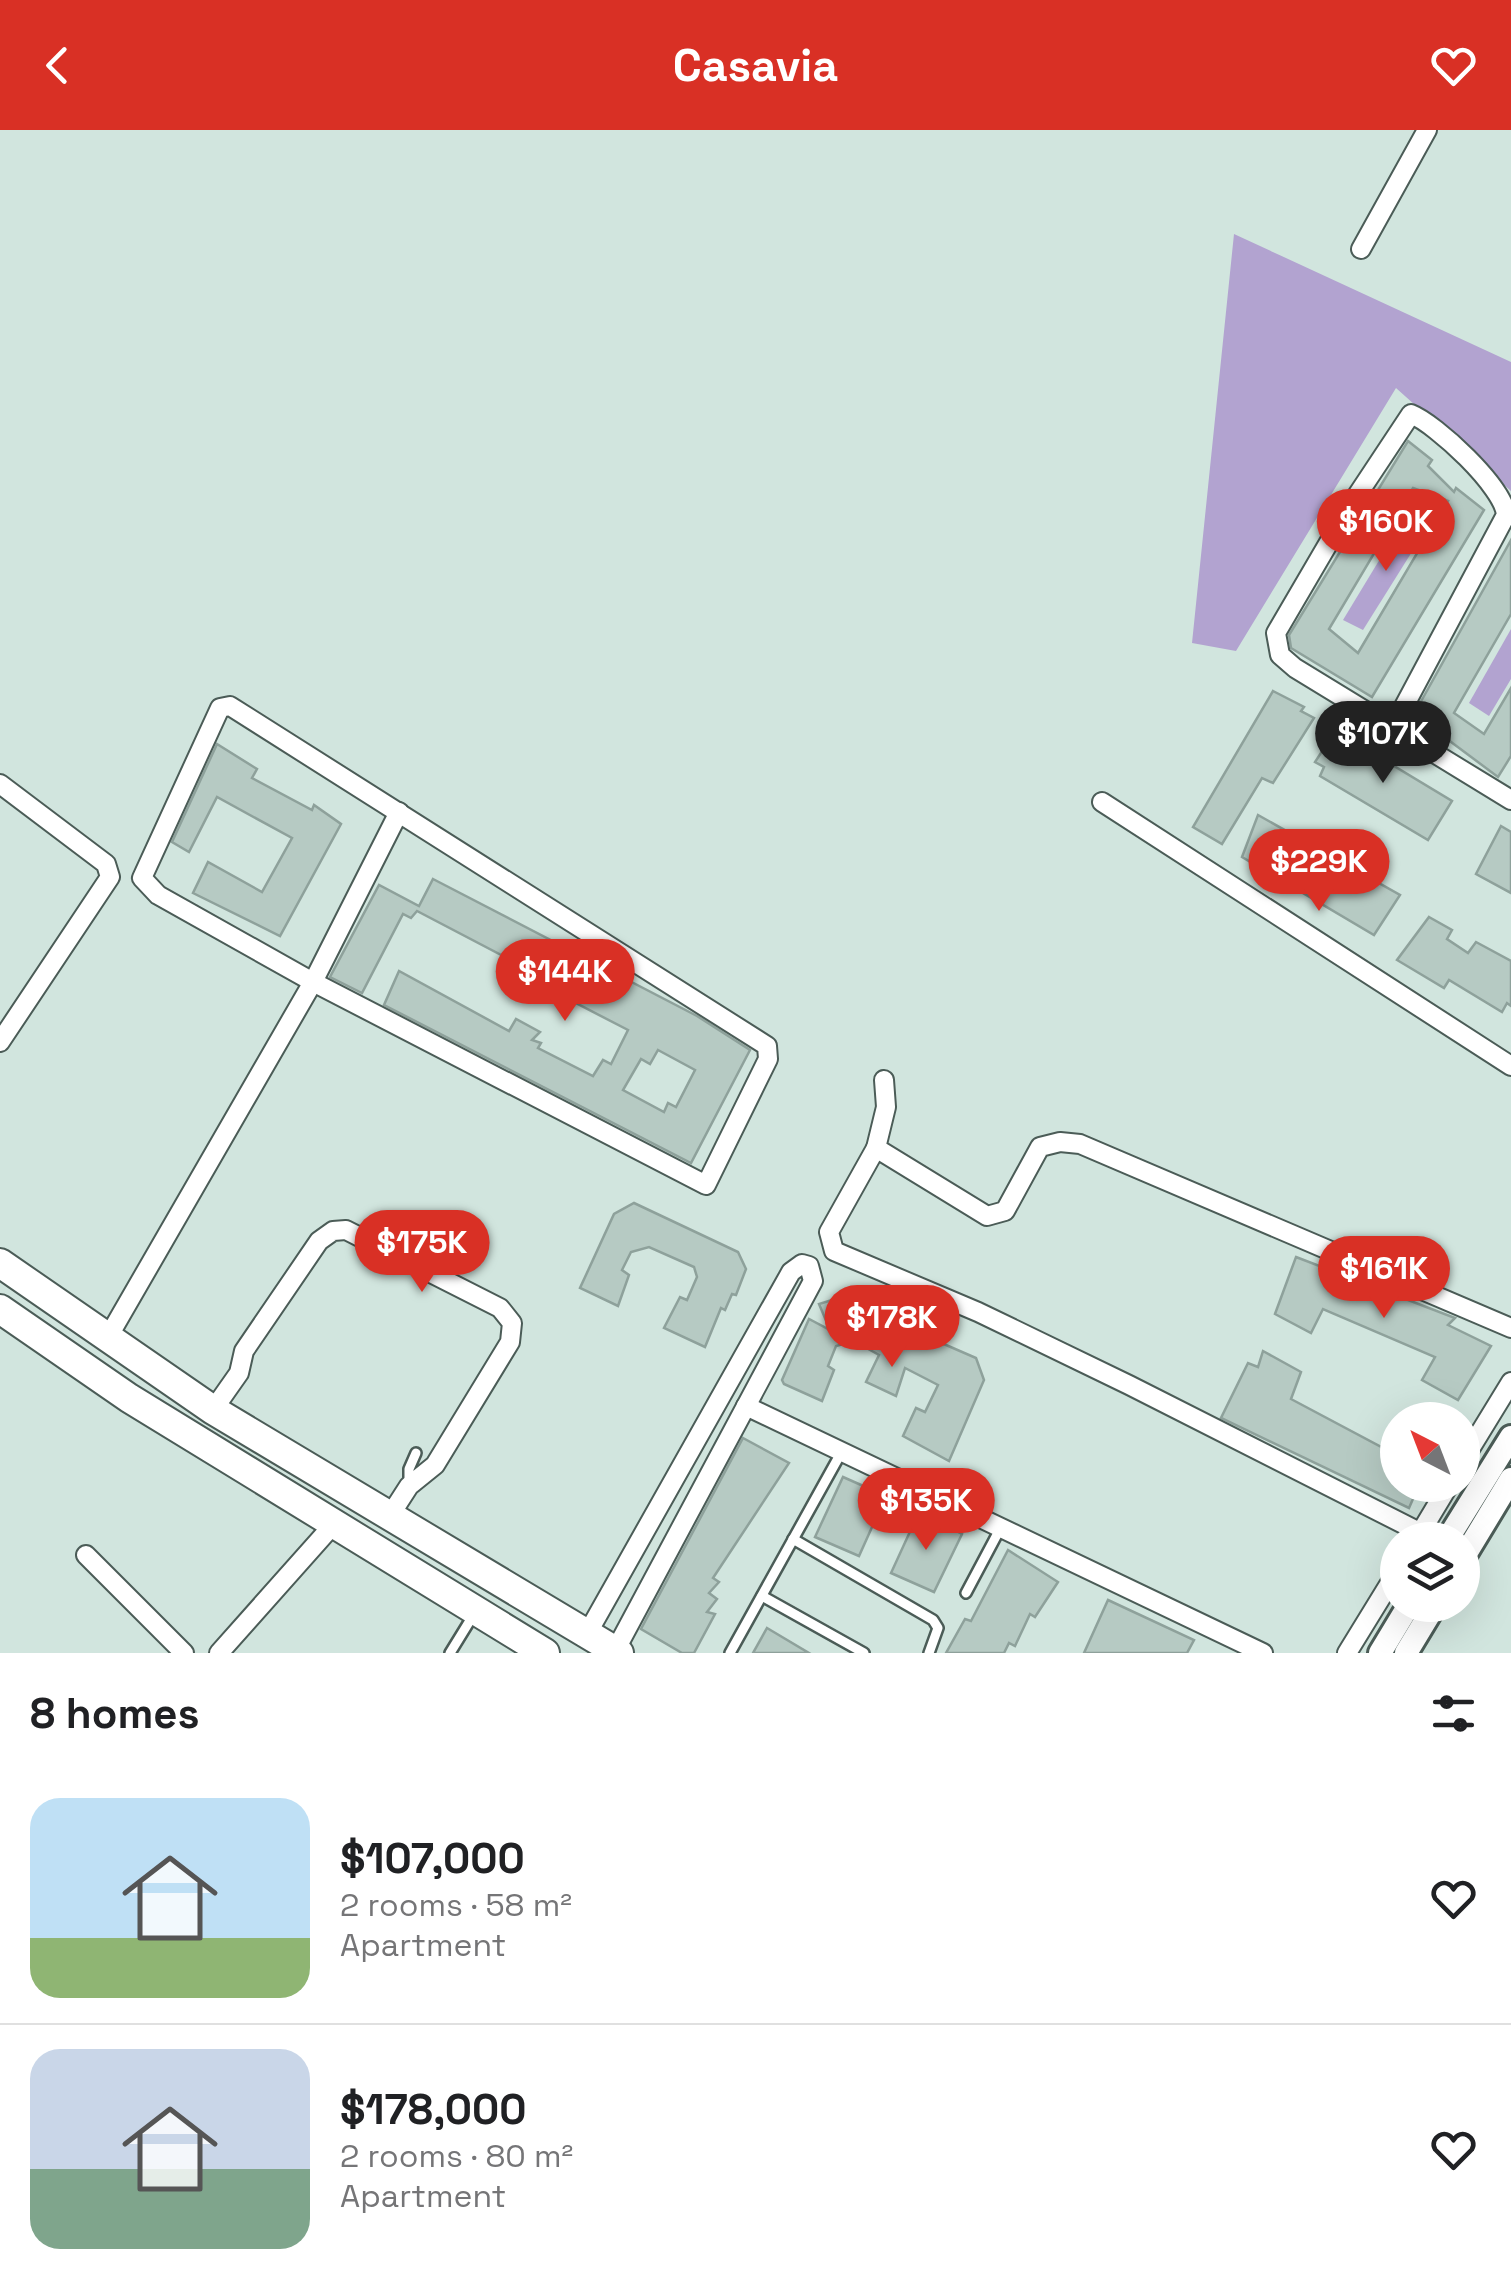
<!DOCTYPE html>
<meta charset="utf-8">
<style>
:root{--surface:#fff;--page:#f6f6f6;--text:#202124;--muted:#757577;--line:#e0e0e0;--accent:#d93025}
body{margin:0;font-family:"Space Grotesk",sans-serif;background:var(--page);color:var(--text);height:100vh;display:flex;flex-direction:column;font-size:38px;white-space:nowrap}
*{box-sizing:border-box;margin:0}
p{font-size:32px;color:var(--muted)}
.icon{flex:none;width:55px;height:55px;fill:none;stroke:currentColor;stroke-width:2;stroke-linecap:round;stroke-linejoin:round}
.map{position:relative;height:1523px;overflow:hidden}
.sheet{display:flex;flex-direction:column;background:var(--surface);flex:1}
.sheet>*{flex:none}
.needle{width:65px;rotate:318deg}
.fabs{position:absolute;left:1380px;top:1272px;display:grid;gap:20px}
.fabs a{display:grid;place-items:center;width:100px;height:100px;border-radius:50%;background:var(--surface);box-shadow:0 10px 40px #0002;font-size:50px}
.price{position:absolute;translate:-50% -85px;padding:0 22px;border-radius:35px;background:var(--accent);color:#fff;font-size:32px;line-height:65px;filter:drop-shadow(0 2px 5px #0008)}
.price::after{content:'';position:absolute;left:50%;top:60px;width:30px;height:22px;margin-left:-15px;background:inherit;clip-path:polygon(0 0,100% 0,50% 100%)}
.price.active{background:#222;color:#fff}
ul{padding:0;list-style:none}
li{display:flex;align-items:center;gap:30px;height:250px;padding:0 30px}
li+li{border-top:2px solid var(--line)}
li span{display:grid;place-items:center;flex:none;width:280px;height:200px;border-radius:30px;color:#555}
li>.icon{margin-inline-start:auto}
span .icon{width:120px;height:120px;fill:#fffc;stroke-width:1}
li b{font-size:42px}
h2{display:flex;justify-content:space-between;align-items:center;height:120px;padding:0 30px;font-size:42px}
header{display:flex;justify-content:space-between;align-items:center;height:130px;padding:0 30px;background:var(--accent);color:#fff;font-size:45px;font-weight:600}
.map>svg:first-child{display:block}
</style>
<header><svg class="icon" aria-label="back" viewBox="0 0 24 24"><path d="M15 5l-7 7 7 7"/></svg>Casavia<svg class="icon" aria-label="heart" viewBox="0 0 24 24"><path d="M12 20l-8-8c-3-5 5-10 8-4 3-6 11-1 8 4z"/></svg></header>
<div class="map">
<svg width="1511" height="1523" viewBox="0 0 1511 1523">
<rect width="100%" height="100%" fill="#d1e5de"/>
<g fill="#b2a3d0">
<path d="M1234,104L1511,232V361L1396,258L1236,521L1192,513Z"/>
<path d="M1409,381L1430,393L1363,500L1343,490Z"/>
<path d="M1511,499V549L1489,586L1469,573Z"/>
</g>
<g fill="#b6cac3" stroke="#8ea19b" stroke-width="2.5" fill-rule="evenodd">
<path d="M1408,311L1432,330L1428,336L1454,362L1456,358L1484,380L1372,567L1291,518L1289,505ZM1413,358L1448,371L1358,523L1329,499Z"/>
<path d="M1511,410V484L1454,583L1484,604L1511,558V626L1498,647L1443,606L1439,611L1409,593Z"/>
<path d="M1273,561L1304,577L1301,581L1314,588L1273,653L1262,648L1222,714L1193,697Z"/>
<path d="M1341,604L1452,671L1428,710L1320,646L1324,637L1315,632L1330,609L1336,614Z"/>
<path d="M217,614L257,639L252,648L312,680L314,675L341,694L280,806L193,763L208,732L262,762L292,708L217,667L189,722L172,712Z"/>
<path d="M1258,685L1400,765L1374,805L1242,727Z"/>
<path d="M1501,696L1511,702V763L1476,744Z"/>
<path d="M433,749L697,886L750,920L691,1033L384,875L399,841L509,901L516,889L540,902L532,910L541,913L538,918L593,946L603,930L611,934L628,900L566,868L563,874L544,864L551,851L417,781L411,788L403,784L362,863L330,847L379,755L419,776ZM658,920L695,940L676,977L668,973L664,982L623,960L641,929L650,934Z"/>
<path d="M1429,787L1452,800L1447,809L1468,823L1476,812L1511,831V876L1507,873L1502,882L1449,850L1444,858L1397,830Z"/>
<path d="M634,1073L738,1122L746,1139L736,1165L732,1164L725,1180L721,1178L705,1217L664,1198L680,1167L687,1170L697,1147L694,1137L649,1117L631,1122L622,1140L629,1145L618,1176L580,1158L614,1084Z"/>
<path d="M1296,1127L1455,1188L1448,1195L1491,1216L1458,1270L1422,1250L1435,1227L1323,1179L1311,1203L1275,1184Z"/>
<path d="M838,1168L976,1228L984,1250L949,1331L903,1306L916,1278L925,1282L938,1255L905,1238L896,1266L866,1252L879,1225L854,1211L836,1216L828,1236L834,1240L822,1271L784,1254L782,1250L809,1189L830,1200L819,1174Z"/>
<path d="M1263,1221L1301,1242L1291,1269L1389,1321L1398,1306V1355H1419L1409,1378L1221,1288L1248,1233L1258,1237Z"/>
<path d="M743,1308L789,1333L713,1448L719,1452L709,1463L717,1469L707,1482L715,1484L694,1523H682L641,1499Z"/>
<path d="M843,1347L886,1366L859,1426L815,1407Z"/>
<path d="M919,1382L962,1404L934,1462L891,1443Z"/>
<path d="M1008,1420L1058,1452L1035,1487L1030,1484L1015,1516L1009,1513L1004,1523H946L965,1489L971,1491Z"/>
<path d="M1108,1470L1194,1510L1187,1523H1084Z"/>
<path d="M767,1498L809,1523H753Z"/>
</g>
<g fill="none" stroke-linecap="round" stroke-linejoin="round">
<g stroke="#4b5c57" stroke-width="14">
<g id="service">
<path d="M409,1356V1339L416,1323"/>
<path d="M793,1409L933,1490L938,1498L929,1523"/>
<path d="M966,1463L1000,1399"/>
<path d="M762,1466L864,1523"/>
<path d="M450,1523L474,1484"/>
<path d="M730,1523L841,1323"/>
</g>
</g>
<g stroke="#4b5c57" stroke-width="22">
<g id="minor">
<path d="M1361,119L1427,0"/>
<path d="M230,576L767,916L768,929L706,1055L313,852L158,765L142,748L220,578Z"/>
<path d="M1392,599L1506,385C1504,357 1436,294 1411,284L1352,373L1276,503L1280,525L1295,538L1511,670"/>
<path d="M0,654L106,734L110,747L0,912"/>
<path d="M1102,672L1511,936"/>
<path d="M884,950L886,977L876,1018L987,1086L1005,1081L1040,1017L1060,1012L1080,1014L1511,1198"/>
<path d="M876,1018L829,1102L834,1121L978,1182L1129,1255L1435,1410"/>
<path d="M107,1209L313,852L399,682"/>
<path d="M746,1276L1263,1523"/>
<path d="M213,1280L239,1243L244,1221L319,1111L333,1101L346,1100L500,1178L512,1193L510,1212L435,1335L409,1356L389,1387"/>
<path d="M1462,1332L1511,1252"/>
<path d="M1416,1410L1449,1355"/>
<path d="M86,1425L184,1523"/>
<path d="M587,1504L791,1142L802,1134L809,1136L813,1151L615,1521"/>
<path d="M219,1523L332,1396"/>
<path d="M1347,1523L1398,1440"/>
</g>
</g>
<g stroke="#4b5c57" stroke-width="28">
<g id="tertiary">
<path d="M1447,1410L1511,1307"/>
<path d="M1462,1430L1511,1349"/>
<path d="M1380,1523L1409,1475"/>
<path d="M1406,1523L1435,1475"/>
</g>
</g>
<g stroke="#4b5c57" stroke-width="32">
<g id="primary">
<path d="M0,1133L213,1280L619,1523"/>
<path d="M0,1179L129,1268L545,1523"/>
</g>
</g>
<use href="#service" stroke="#fff" stroke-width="9"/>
<use href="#minor" stroke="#fff" stroke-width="18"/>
<use href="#tertiary" stroke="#fff" stroke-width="22"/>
<use href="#primary" stroke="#fff" stroke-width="28"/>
</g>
</svg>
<div class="fabs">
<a><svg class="needle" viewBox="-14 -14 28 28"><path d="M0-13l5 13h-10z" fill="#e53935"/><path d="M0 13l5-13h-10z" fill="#757577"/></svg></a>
<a><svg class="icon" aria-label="layers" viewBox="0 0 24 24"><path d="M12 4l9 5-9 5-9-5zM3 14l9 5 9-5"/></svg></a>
</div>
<b class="price" style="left:1386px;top:444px">$160K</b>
<b class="price active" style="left:1383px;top:656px">$107K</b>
<b class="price" style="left:1319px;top:784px">$229K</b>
<b class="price" style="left:565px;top:894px">$144K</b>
<b class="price" style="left:422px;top:1165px">$175K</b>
<b class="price" style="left:1384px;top:1191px">$161K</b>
<b class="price" style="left:892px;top:1240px">$178K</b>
<b class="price" style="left:926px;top:1423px">$135K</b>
</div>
<section class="sheet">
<h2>8 homes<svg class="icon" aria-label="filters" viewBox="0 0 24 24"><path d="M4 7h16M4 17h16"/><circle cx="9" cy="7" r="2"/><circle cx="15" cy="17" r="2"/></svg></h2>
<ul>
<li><span style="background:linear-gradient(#bfe0f5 70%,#8fb573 0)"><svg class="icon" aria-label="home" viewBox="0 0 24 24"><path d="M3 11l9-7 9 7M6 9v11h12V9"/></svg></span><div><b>$107,000</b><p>2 rooms · 58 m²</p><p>Apartment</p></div><svg class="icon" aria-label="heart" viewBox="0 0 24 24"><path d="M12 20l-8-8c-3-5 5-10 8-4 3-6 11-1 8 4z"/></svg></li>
<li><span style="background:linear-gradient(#c9d6e8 60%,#7fa58c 0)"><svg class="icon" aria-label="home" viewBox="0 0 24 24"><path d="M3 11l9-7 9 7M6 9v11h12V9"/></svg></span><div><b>$178,000</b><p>2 rooms · 80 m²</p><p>Apartment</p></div><svg class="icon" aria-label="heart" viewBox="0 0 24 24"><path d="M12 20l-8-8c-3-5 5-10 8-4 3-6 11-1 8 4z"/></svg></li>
</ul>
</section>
